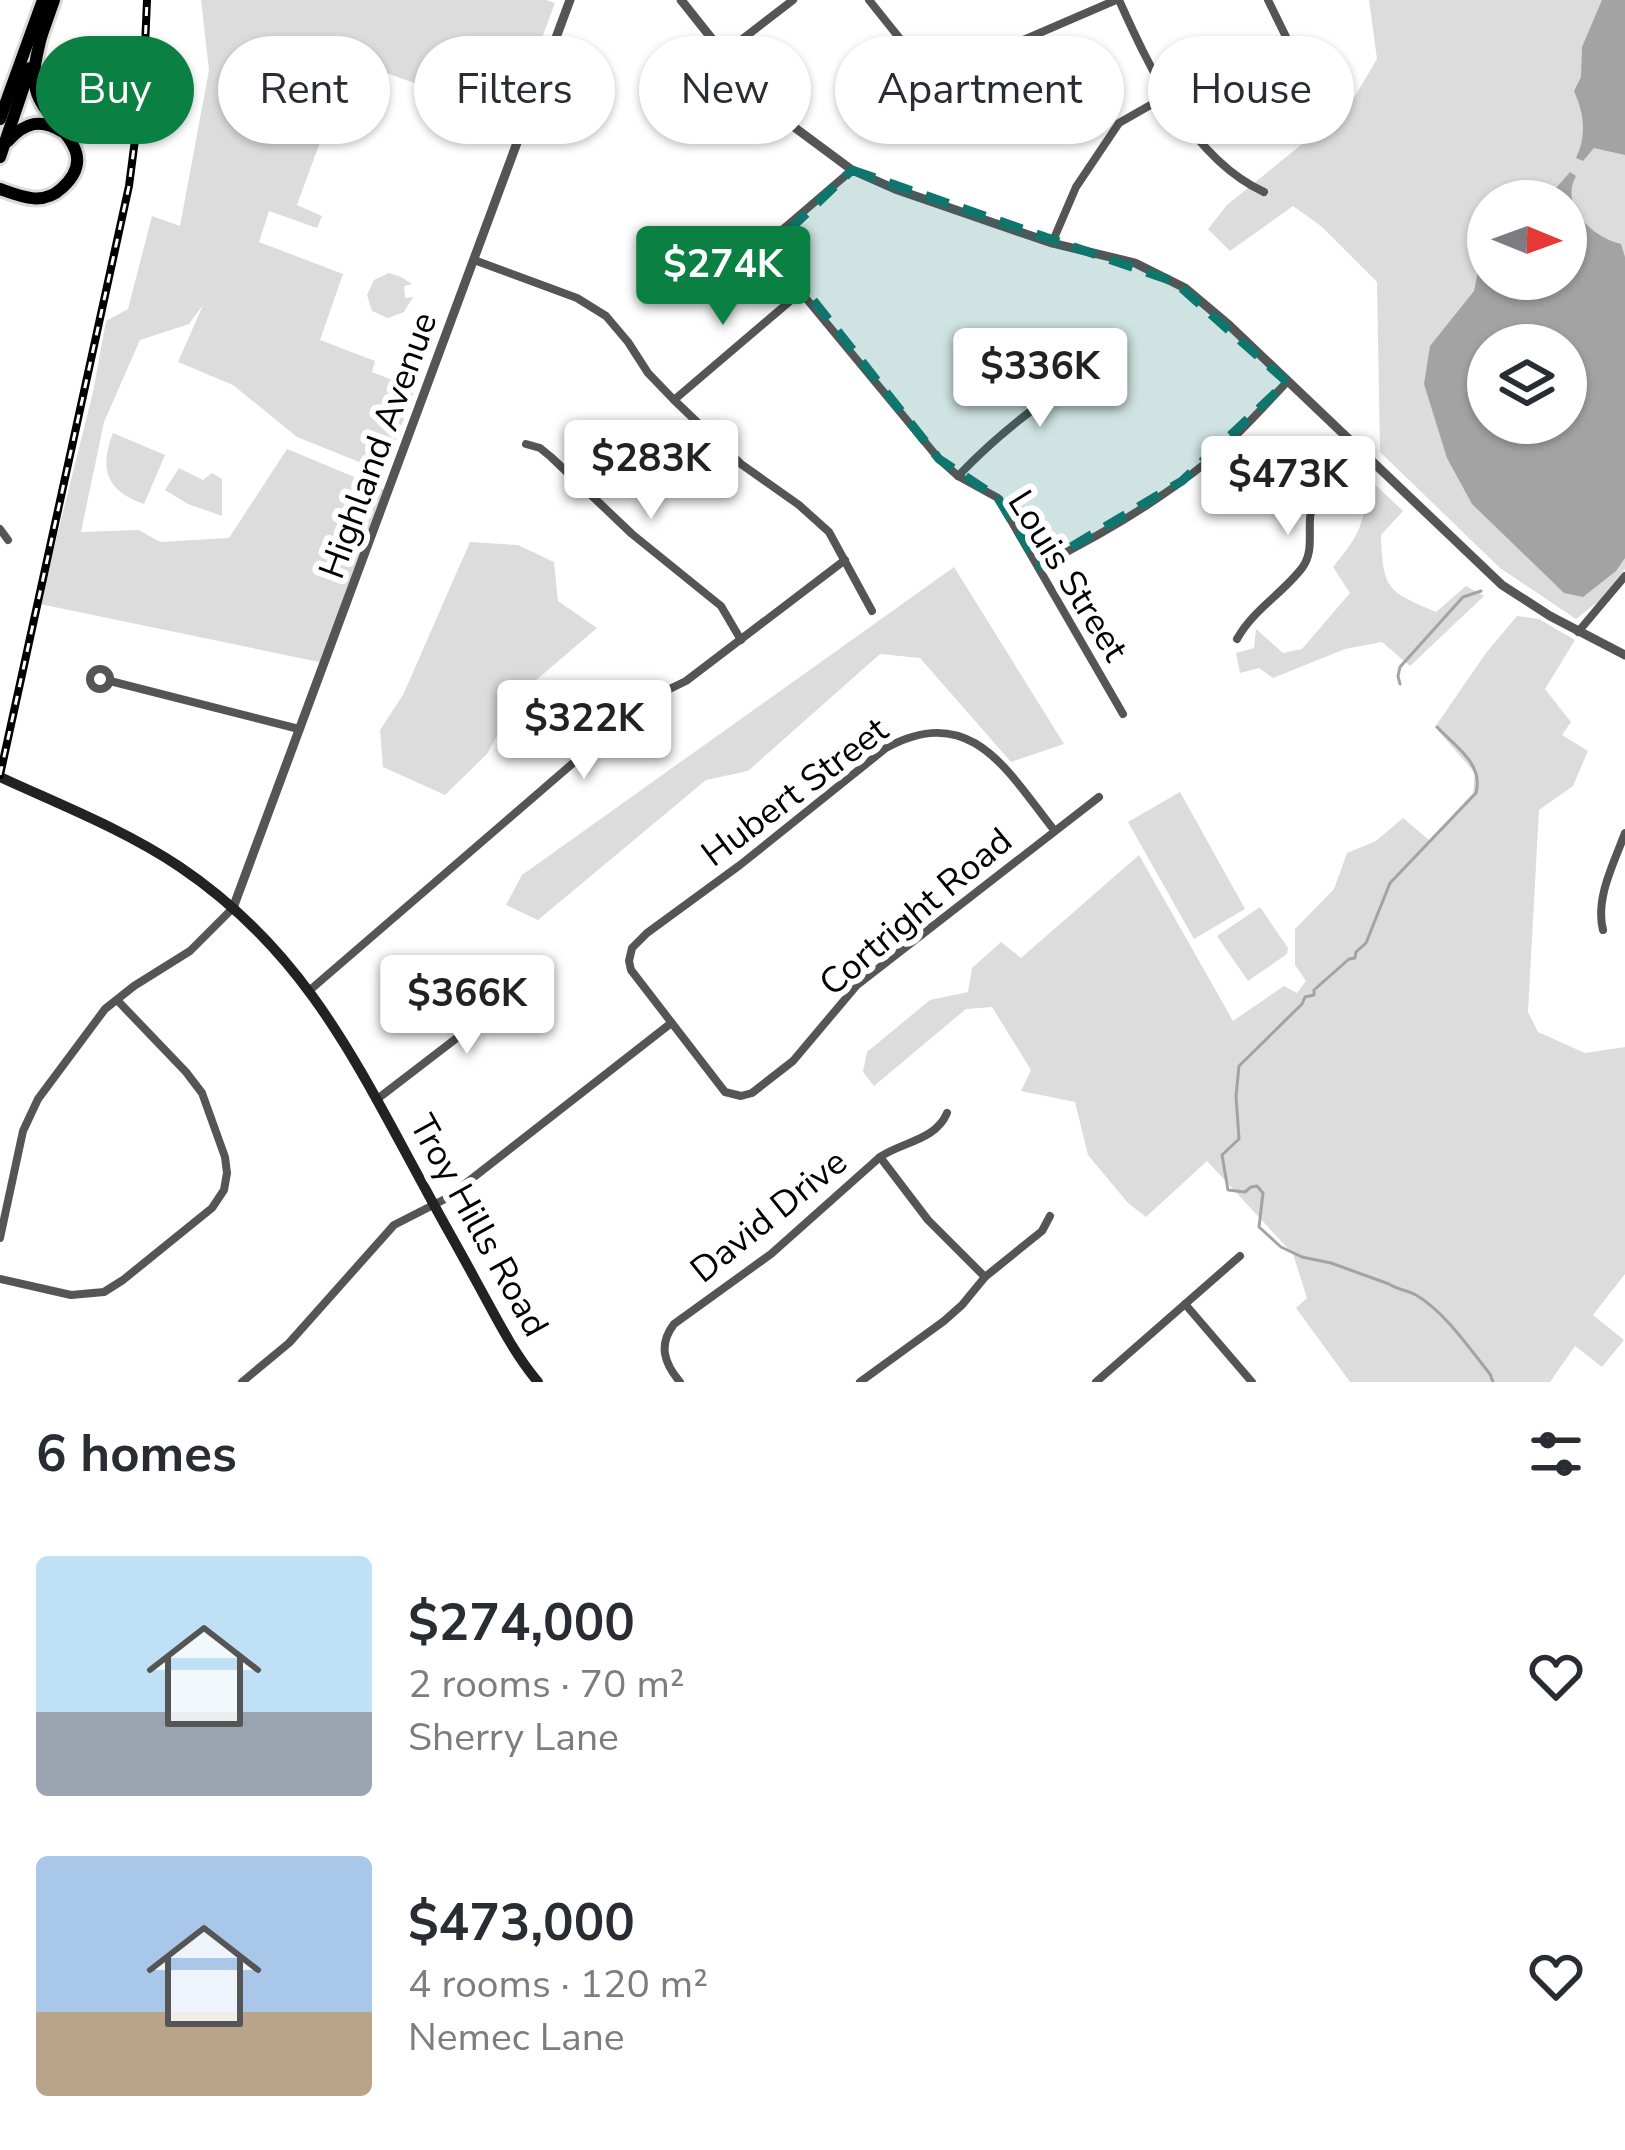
<!DOCTYPE html>
<meta charset="utf-8">
<style>
:root{--surface:#fff;--page:#f7f7f7;--text:#2b2b33;--muted:#7c7c81;--accent:#0b8043}
body{margin:0;font-family:"Nunito Sans",sans-serif;background:var(--page);color:var(--text);height:100vh;display:flex;flex-direction:column;font-size:45px;white-space:nowrap}
*{box-sizing:border-box;margin:0}
p{font-size:39px;color:var(--muted)}
.icon{flex:none;width:66px;height:66px;fill:none;stroke:currentColor;stroke-width:2;stroke-linecap:round;stroke-linejoin:round}
.map{position:relative;height:1382px;overflow:hidden}
.details{display:flex;flex-direction:column;background:var(--surface);flex:1}
.details>*{flex:none}
.hud{position:absolute;left:36px;top:36px;width:1554px;height:108px;display:flex;gap:24px}
.needle{width:78px;rotate:91deg}
.controls{position:absolute;left:1467px;top:180px;display:grid;gap:24px}
.controls a{display:grid;place-items:center;width:120px;height:120px;border-radius:50%;background:var(--surface);box-shadow:0 3px 9px #0004;font-size:60px}
.price{position:absolute;translate:-50% -102px;padding:0 27px;border-radius:12px;background:#fff;color:#222;font-size:39px;line-height:78px;filter:drop-shadow(0 3px 6px #0008)}
.price::after{content:'';position:absolute;left:50%;top:72px;width:36px;height:27px;margin-left:-18px;background:inherit;clip-path:polygon(0 0,100% 0,50% 100%)}
.price.selected{background:var(--accent);color:#fff}
ul{padding:0;list-style:none}
li{display:flex;align-items:center;gap:36px;height:300px;padding:0 36px}
li span{display:grid;place-items:center;flex:none;width:336px;height:240px;border-radius:12px;color:#555}
li>.icon{margin-inline-start:auto}
span .icon{width:144px;height:144px;fill:#fffc;stroke-width:1}
li b{font-size:51px}
h2{display:flex;justify-content:space-between;align-items:center;height:144px;padding:0 36px;font-size:51px}
.chip{padding:0 42px;border-radius:54px;background:var(--surface);box-shadow:0 3px 9px #0004;font-size:42px;line-height:108px}
.chip.selected{background:var(--accent);color:#fff}
.map>svg:first-child{display:block}
</style>
<div class="map">
<svg width="1625" height="1382" viewBox="0 0 1625 1382">
<rect width="100%" height="100%" fill="#fff"/>
<g fill="#dcdcdc" fill-rule="evenodd">
<path d="M201,0H546L555,3L523,89L475,77L456,78L439,92L339,56L312,129L323,134L297,205L322,216L317,228L269,211L259,242L343,274L320,340L375,361L372,372L415,389L384,472L297,437L233,385L178,362L203,305L189,324L140,340L104,422L81,532L139,530L160,542L229,538L287,449L388,491L324,663L40,604L93,392L106,321L128,309L152,216L180,226L209,70Z"/>
<path d="M1369,0H1625V569L1599,601L1576,619L1500,568L1380,452L1377,282L1321,226L1293,206L1230,251L1208,229L1227,205L1349,106L1377,59ZM1488,201H1566V279H1488ZM1488,345H1566V423H1488Z"/>
<path d="M389,273L401,277L412,284L404,286L405,298L413,297L404,312L388,318L372,311L367,295L374,280Z"/>
<path d="M113,433L165,455L144,504C106,491 99,469 113,433Z"/>
<path d="M179,468L203,480L212,473L222,479V516L188,504L165,490Z"/>
<path d="M1366,476L1403,511L1381,535C1383,590 1387,591 1436,612L1466,586L1484,596L1410,666L1382,642L1345,649L1273,678L1259,668L1240,673L1236,653L1254,648L1256,629L1283,653L1302,649L1350,593L1333,567C1361,533 1367,520 1366,476Z"/>
<path d="M470,542L518,545L554,562L558,601L597,628L521,693L487,754L445,795L383,767L380,730L403,695Z"/>
<path d="M954,567L1064,744L1011,762L920,658L880,654L748,771L706,780L538,920L506,905L522,875Z"/>
<path d="M1517,616L1539,619L1575,640L1545,689L1571,722L1562,735L1588,751L1573,786L1539,810L1528,1012L1538,1032L1585,1053L1625,1047V1274L1593,1315L1624,1340L1602,1367L1575,1346L1550,1382H1350L1296,1308L1307,1298L1293,1254L1207,1161L1146,1217L1128,1203L1088,1155L1075,1102L1021,1091L1031,1070L992,1007L966,1009L874,1086L863,1072L867,1052L930,1000L968,992L972,968L1001,942L1021,958L1139,855L1233,1021L1284,986L1297,993L1306,981L1295,965V929L1334,889L1347,853L1376,841L1403,818L1429,840L1473,793L1475,773L1435,727L1486,653Z"/>
<path d="M1180,792L1245,909L1194,939L1128,822Z"/>
<path d="M1260,907L1288,948L1287,954L1248,981L1217,936Z"/>
</g>
<g fill="#a3a3a3" fill-rule="evenodd">
<path d="M1602,0H1625V155L1594,148L1583,161L1576,158C1587,136 1584,113 1574,91L1581,77L1582,47Z"/>
<path d="M1570,172L1576,176C1559,206 1593,238 1621,244L1625,257V558L1616,571L1583,597L1564,593L1472,504L1447,458L1424,384L1430,346L1474,291L1488,222V279H1566V201H1492L1525,185L1556,188ZM1488,345H1566V423H1488Z"/>
</g>
<g fill="none" stroke-linecap="round" stroke-linejoin="round">
<g stroke="#a3a3a3" stroke-width="3">
<path d="M1400,684L1398,676L1400,667L1463,597L1481,591"/>
<path d="M1437,727C1455,746 1484,764 1476,793L1390,883L1366,943L1356,952L1355,958L1349,959L1314,990V995L1305,997L1302,1004L1239,1066L1236,1096L1239,1139L1222,1155L1228,1190L1245,1192L1251,1187L1257,1186L1263,1193L1259,1227L1281,1247L1302,1257L1331,1263L1389,1284C1398,1290 1407,1290 1416,1295C1445,1312 1469,1348 1490,1374L1493,1382"/>
</g>
<g stroke="#dbdbdb" stroke-width="18">
<g id="primary">
<path d="M41,37L54,0"/>
<path d="M0,119L43,0"/>
<path d="M8,141C25,122 41,118 63,132"/>
<path d="M0,157L30,68"/>
<path d="M0,189C22,197 43,206 62,188C105,149 44,124 36,90C31,72 38,51 42,33"/>
</g>
</g>
<g stroke="#555" stroke-width="8">
<path d="M869,0L933,80L945,87L956,85L1007,47L1116,0"/>
<path d="M1119,0C1150,69 1192,159 1264,192"/>
<path d="M1268,0L1290,45L1301,60"/>
<path d="M723,54L793,0"/>
<path d="M852,170L775,236L771,247L776,262L939,459L958,476L998,498L1123,714"/>
<path d="M1052,243L1076,187L1119,123L1168,95"/>
<path d="M474,260L577,298L606,316L628,342L648,373L674,400L741,464L799,505L829,532L872,611"/>
<path d="M674,400L802,291"/>
<path d="M526,444L540,448L551,457L632,534L721,606L741,640"/>
<path d="M958,476C1003,429 1049,395 1105,362"/>
<path d="M0,529L8,540"/>
<path d="M1039,566C1098,537 1156,503 1207,462C1236,438 1261,409 1287,382"/>
<path d="M1578,632L1625,576"/>
<path d="M1237,639C1253,610 1283,593 1302,568C1317,548 1304,523 1314,502C1324,483 1342,465 1355,448"/>
<circle cx="100" cy="679" r="10"/>
<path d="M110,681L299,729"/>
<path d="M533,697L583,754"/>
<path d="M1054,830C1008,772 971,701 886,748L740,865L647,933L632,948L629,961L631,970L725,1092L741,1096L752,1093L793,1061L857,985L1099,797"/>
<path d="M1603,930C1595,898 1614,863 1625,833"/>
<path d="M310,990L645,701L686,681L845,560"/>
<path d="M376,1100L535,978"/>
<path d="M880,1157L928,1220L985,1277L1042,1231L1050,1216"/>
<path d="M0,1238L23,1131L38,1099L105,1009L134,986L190,951L233,908"/>
<path d="M0,1279L71,1295L104,1292L123,1280L212,1208L224,1190L227,1173L225,1157L202,1093L186,1072L117,1000"/>
<path d="M1185,1304L1252,1382"/>
<path d="M242,1382L289,1343L394,1225L447,1198L670,1024"/>
<path d="M680,1382C664,1363 658,1345 674,1324L771,1254L880,1157C902,1142 936,1140 947,1113"/>
<path d="M860,1382L944,1321L962,1305L985,1277"/>
<path d="M1096,1382L1240,1256"/>
</g>
<g stroke="#555" stroke-width="9">
<path d="M681,0L728,59L794,127L852,170L895,189L1008,228L1052,243L1135,263L1185,288L1229,325L1502,585L1550,616L1625,655"/>
<path d="M233,908L570,0"/>
</g>
<path stroke="#222" stroke-width="10" d="M0,777C61,805 125,830 180,867C306,952 357,1064 427,1192C443,1222 460,1251 476,1281C495,1315 512,1351 538,1382"/>
<use href="#primary" stroke="#000" stroke-width="12"/>
<g stroke="#000" stroke-width="8">
<path id="rail" d="M0,775L129,186L144,70L147,0"/>
</g>
<use href="#rail" stroke="#fff" stroke-width="3" stroke-dasharray="9" stroke-linecap="butt"/>
</g>
<path fill="#0f766e" fill-opacity="0.2" stroke="#0f766e" stroke-width="9" stroke-dasharray="24 15" stroke-linejoin="round" d="M852,170L1175,282L1287,382L1182,481L1039,566L998,498L939,459L771,247Z"/>
<g text-anchor="middle" stroke-width="12" stroke-linejoin="round" paint-order="stroke">
<g font-size="36" fill="#000" stroke="#fff">
<text transform="translate(377 445) rotate(-70)" y="13">Highland Avenue</text>
<text transform="translate(1069 575) rotate(58)" y="13">Louis Street</text>
<text transform="translate(794 791) rotate(-37)" y="13">Hubert Street</text>
<text transform="translate(915 911) rotate(-40)" y="13">Cortright Road</text>
<text transform="translate(768 1215) rotate(-39)" y="13">David Drive</text>
<text transform="translate(480 1225) rotate(61)" y="13">Troy Hills Road</text>
</g>
</g>
</svg>
<div class="controls">
<a><svg class="needle" viewBox="-14 -14 28 28"><path d="M0-13l5 13h-10z" fill="#e53935"/><path d="M0 13l5-13h-10z" fill="#7c7c81"/></svg></a>
<a><svg class="icon" aria-label="layers" viewBox="0 0 24 24"><path d="M12 4l9 5-9 5-9-5zM3 14l9 5 9-5"/></svg></a>
</div>
<b class="price selected" style="left:723px;top:328px">$274K</b>
<b class="price" style="left:1040px;top:430px">$336K</b>
<b class="price" style="left:651px;top:522px">$283K</b>
<b class="price" style="left:1288px;top:538px">$473K</b>
<b class="price" style="left:584px;top:782px">$322K</b>
<b class="price" style="left:467px;top:1057px">$366K</b>
<div class="hud">
<a class="chip selected">Buy</a>
<a class="chip">Rent</a>
<a class="chip">Filters</a>
<a class="chip">New</a>
<a class="chip">Apartment</a>
<a class="chip">House</a>
</div>
</div>
<section class="details">
<h2>6 homes<svg class="icon" aria-label="filters" viewBox="0 0 24 24"><path d="M4 7h16M4 17h16"/><circle cx="9" cy="7" r="2"/><circle cx="15" cy="17" r="2"/></svg></h2>
<ul>
<li><span style="background:linear-gradient(#bfe0f5 65%,#9aa5b1 0)"><svg class="icon" aria-label="home" viewBox="0 0 24 24"><path d="M3 11l9-7 9 7M6 9v11h12V9"/></svg></span><div><b>$274,000</b><p>2 rooms · 70 m²</p><p>Sherry Lane</p></div><svg class="icon" aria-label="heart" viewBox="0 0 24 24"><path d="M12 20l-8-8c-3-5 5-10 8-4 3-6 11-1 8 4z"/></svg></li>
<li><span style="background:linear-gradient(#a9c7e8 65%,#b9a48a 0)"><svg class="icon" aria-label="home" viewBox="0 0 24 24"><path d="M3 11l9-7 9 7M6 9v11h12V9"/></svg></span><div><b>$473,000</b><p>4 rooms · 120 m²</p><p>Nemec Lane</p></div><svg class="icon" aria-label="heart" viewBox="0 0 24 24"><path d="M12 20l-8-8c-3-5 5-10 8-4 3-6 11-1 8 4z"/></svg></li>
</ul>
</section>
